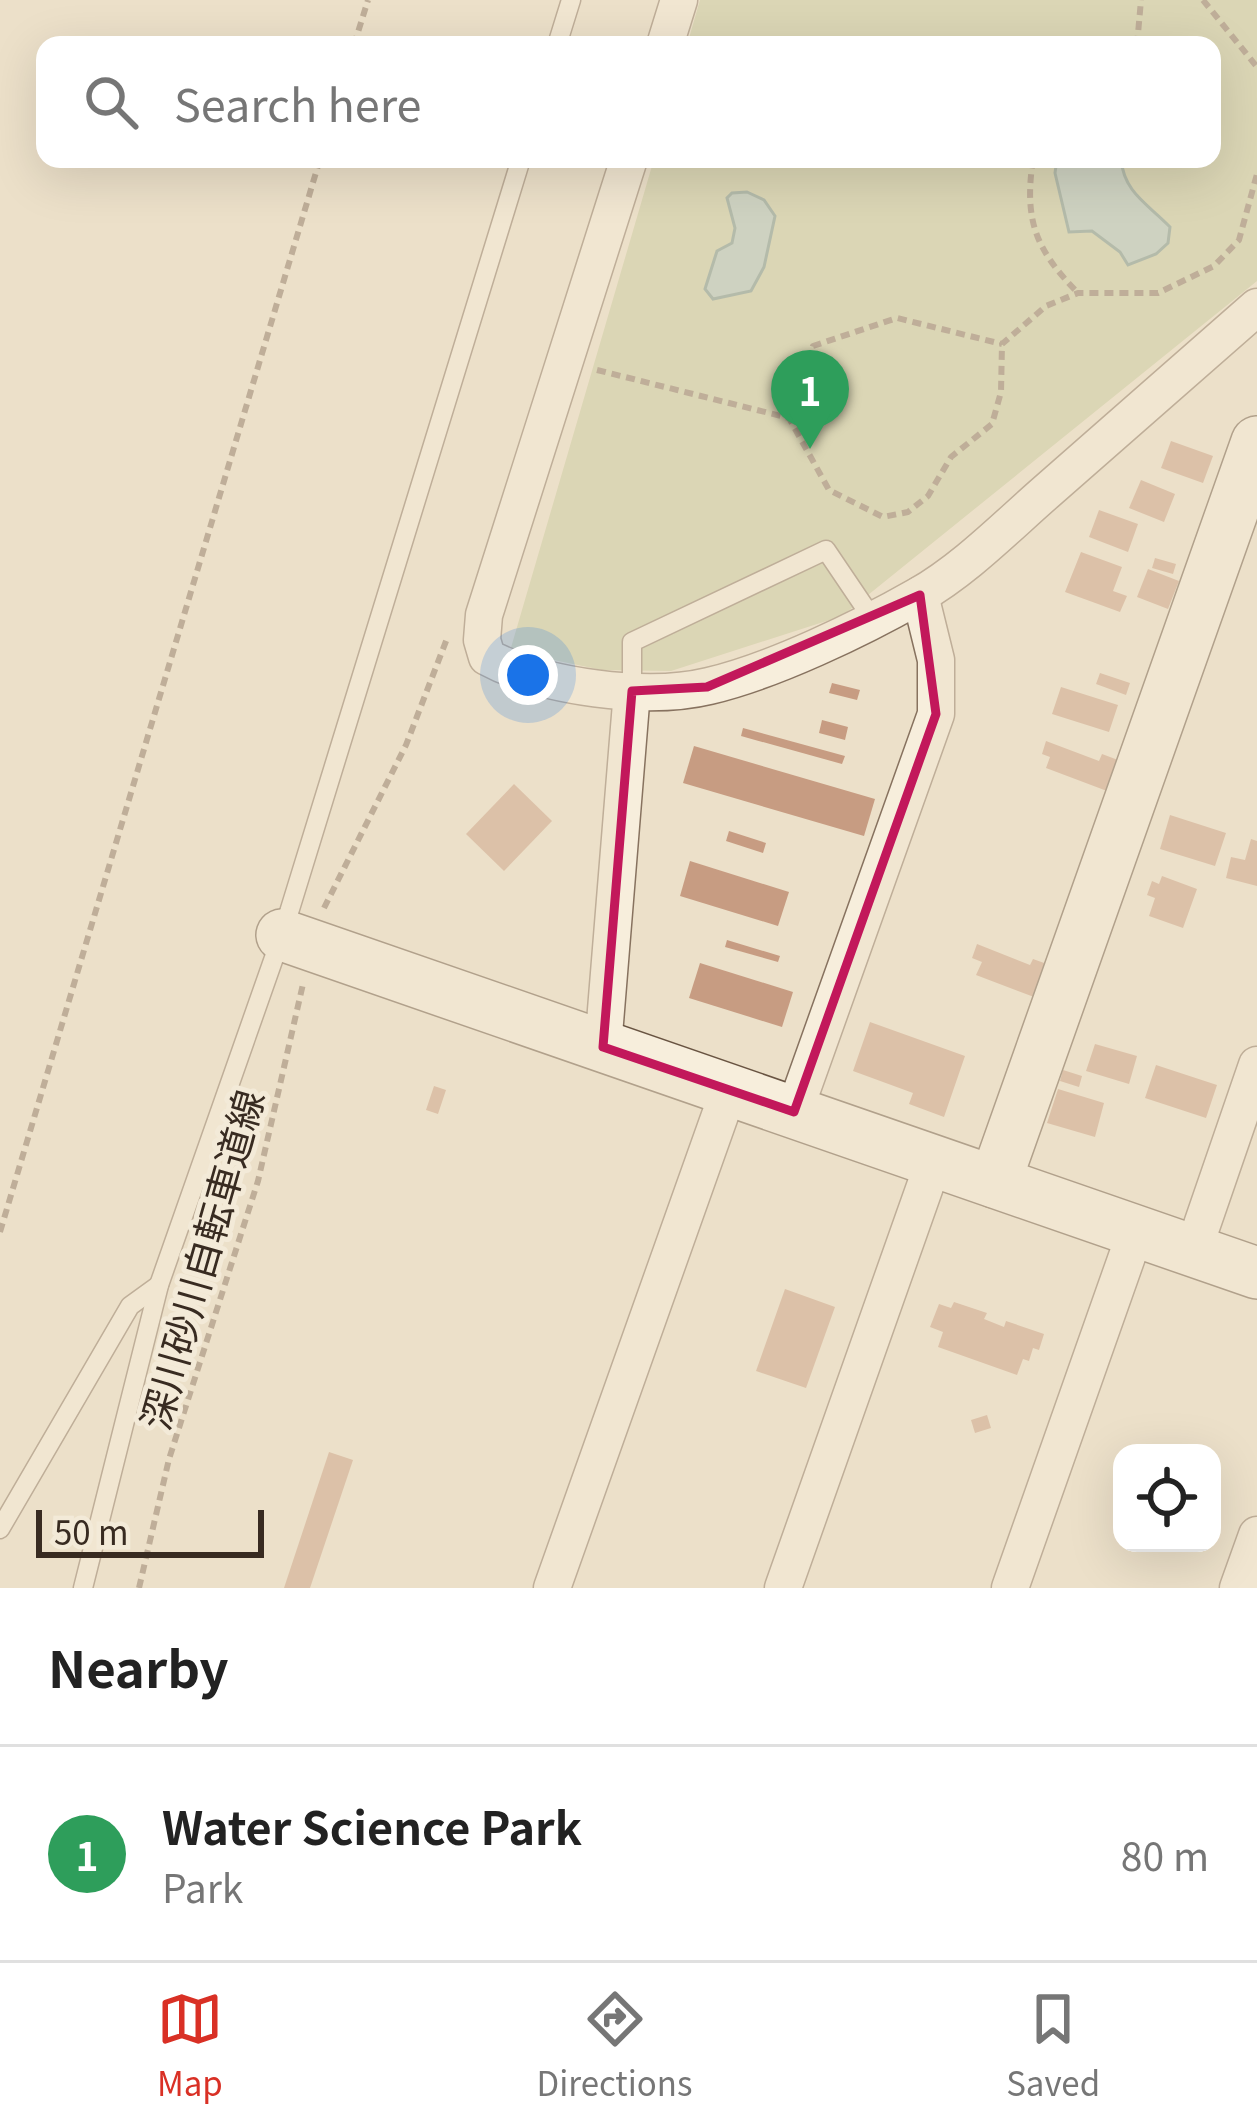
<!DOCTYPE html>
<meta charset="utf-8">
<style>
:root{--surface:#fff;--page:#f6f6f6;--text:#222;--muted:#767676;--line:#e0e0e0;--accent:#d93025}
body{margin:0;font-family:Georgia,"Noto Sans JP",serif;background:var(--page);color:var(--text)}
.controls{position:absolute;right:36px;bottom:36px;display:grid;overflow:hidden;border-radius:24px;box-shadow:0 12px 48px #0002}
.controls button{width:108px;height:108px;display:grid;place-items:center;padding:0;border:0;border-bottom:3px solid var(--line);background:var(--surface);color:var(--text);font:60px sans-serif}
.scale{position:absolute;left:36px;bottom:30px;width:228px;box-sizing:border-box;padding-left:12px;border:6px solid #382b21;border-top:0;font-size:33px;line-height:42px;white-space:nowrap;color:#382b21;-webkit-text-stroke:9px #f3ead8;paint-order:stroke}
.you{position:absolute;left:528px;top:675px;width:42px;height:42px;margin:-30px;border:9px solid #fff;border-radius:50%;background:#1a73e8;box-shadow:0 0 0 18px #1a73e833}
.badge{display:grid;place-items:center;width:78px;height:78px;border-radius:50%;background:var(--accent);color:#fff;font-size:39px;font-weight:700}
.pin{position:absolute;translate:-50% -99px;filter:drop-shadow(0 3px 6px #0008)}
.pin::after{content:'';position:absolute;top:63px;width:42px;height:36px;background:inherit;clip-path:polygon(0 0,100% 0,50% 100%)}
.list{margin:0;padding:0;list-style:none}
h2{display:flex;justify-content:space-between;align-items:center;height:156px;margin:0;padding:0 48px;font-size:51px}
h2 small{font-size:39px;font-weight:400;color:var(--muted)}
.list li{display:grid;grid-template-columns:78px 1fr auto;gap:36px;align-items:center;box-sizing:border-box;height:216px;padding:0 48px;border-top:3px solid var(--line)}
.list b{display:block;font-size:45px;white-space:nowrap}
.list p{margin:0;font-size:39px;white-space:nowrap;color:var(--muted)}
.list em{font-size:39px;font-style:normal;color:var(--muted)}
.icon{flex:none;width:66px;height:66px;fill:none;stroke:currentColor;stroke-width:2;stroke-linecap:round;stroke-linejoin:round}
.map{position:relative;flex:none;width:1257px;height:1588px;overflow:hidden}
.search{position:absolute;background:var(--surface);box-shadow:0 12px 48px #0002;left:36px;right:36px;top:36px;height:132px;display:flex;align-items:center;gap:30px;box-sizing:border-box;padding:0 42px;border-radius:24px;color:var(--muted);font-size:45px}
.sheet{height:372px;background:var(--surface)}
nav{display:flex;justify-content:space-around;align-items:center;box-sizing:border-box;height:168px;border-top:3px solid var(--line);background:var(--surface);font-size:33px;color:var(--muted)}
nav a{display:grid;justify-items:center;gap:6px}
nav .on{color:var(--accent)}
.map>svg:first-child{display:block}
.green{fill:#c6c99d}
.water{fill:#a9c0b9;stroke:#708e86;stroke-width:3}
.building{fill:#c79c82}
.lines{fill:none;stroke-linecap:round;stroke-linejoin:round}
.lane-casing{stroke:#87725f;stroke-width:21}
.street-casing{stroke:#87725f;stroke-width:39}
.secondary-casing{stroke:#695442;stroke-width:54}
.path{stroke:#87725f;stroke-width:6;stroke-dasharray:9 6;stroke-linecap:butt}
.lane{stroke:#f7eedc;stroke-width:18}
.street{stroke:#f7eedc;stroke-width:36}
.secondary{stroke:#f7eedc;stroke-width:51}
.marked{fill:none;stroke:#c2185b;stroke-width:9;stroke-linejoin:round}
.labels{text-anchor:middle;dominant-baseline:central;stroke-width:10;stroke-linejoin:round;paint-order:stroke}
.street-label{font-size:39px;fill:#382b21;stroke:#f3ead8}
</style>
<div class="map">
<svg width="1257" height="1588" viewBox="0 0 1257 1588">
<rect width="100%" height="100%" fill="#ece0c9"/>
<polygon class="green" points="700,0 1257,0 1257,281 842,616 671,671 602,670 510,651 654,159 1212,159 1212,45 687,45"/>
<g class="water">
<path d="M1057,159H1121C1124,193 1148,204 1170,227L1168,243L1156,254L1128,265L1120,252L1092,231L1069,232L1055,173Z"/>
<polygon points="747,192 764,200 775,216 764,267 751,291 713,299 705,289 717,251 732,243 735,228 727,198 732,193"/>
</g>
<g class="building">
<polygon points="1171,441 1213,456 1203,483 1161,468"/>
<polygon points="1141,480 1175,494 1164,522 1129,508"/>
<polygon points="1099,510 1138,524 1128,552 1089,537"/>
<polygon points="1081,552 1122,567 1113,591 1127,596 1120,612 1065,592"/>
<polygon points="1155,558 1176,564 1173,574 1152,568"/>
<polygon points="1148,569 1179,581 1168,609 1137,597"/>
<polygon points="1100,673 1130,683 1126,695 1096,684"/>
<polygon points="832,683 860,690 857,700 829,693"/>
<polygon points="1061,687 1118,705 1109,732 1052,714"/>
<polygon points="822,720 848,727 845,740 819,733"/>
<polygon points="743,728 845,756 842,764 741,736"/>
<polygon points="1046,741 1099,761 1102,754 1118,760 1107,791 1046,768 1050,757 1042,754"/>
<polygon points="694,746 875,799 864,836 683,783"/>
<polygon points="514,784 552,821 504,871 466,834"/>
<polygon points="1170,815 1226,833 1215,866 1160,849"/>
<polygon points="729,831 766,843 763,853 726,841"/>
<polygon points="1251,839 1257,841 1257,886 1226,878 1231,857 1245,860"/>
<polygon points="690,861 789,892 778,926 680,896"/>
<polygon points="1162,876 1197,889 1183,928 1149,916 1155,898 1147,895 1152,881 1159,884"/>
<polygon points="727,940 780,956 778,962 725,947"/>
<polygon points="977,944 1030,965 1033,959 1047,964 1034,997 976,975 982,962 972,958"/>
<polygon points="700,963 793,992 782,1027 689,998"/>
<polygon points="870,1022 965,1056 944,1117 909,1104 913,1093 853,1071"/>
<polygon points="1095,1044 1137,1056 1129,1084 1086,1071"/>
<polygon points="1156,1065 1217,1085 1206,1118 1145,1098"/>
<polygon points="1063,1070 1082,1076 1079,1087 1060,1081"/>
<polygon points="434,1086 446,1090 438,1114 426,1110"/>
<polygon points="1058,1089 1104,1103 1095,1137 1047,1123"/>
<polygon points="785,1289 835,1307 806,1388 756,1371"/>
<polygon points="954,1302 987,1313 984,1319 1004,1327 1006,1321 1044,1334 1039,1350 1033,1348 1029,1361 1023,1359 1017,1375 938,1347 943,1332 930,1327 939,1304 951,1308"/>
<polygon points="987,1415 991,1428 975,1433 971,1420"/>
<polygon points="329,1452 353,1460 310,1588 284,1588"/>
</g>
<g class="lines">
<defs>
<g id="lane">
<polyline points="557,45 571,0"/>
<polyline points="632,691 632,642 826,550 872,618"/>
<polyline points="0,1529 130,1306 159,1285"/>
<polyline points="83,1588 159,1285 282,935 521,159"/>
</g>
<g id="street">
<polyline points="665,45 679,0"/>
<path d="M629,159L484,615L482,640L487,657C542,687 647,701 709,686C773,671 860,629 918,596C964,570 1005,528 1045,493C1116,431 1186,369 1257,307"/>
<polyline points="603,1047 632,691"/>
<polyline points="794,1112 936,714 936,660 920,595"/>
<polyline points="1193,1251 1257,1065"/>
<polyline points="552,1588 729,1090"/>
<polyline points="783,1588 934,1161"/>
<polyline points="1010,1588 1136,1231"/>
<polyline points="1238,1588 1257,1535"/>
</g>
<g id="secondary">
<polyline points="282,935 1257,1273"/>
<polyline points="995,1182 1257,442"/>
</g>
</defs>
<use href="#lane" class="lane-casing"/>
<use href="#street" class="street-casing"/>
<use href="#secondary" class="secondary-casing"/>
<g class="path">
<polyline points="1203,0 1257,67"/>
<polyline points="354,45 368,0"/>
<polyline points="1137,45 1141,0"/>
<path d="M1033,159C1024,220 1035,249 1078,293"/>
<polyline points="597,370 789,418 829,490 883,517 908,512 928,496 951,457 992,424 1001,392 1002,344 1046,306 1078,293 1158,293 1214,266 1239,240 1257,174"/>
<polyline points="790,418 813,346 897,318 1002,344"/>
<polyline points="324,908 406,745 448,636"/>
<polyline points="0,1232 320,159"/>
<polyline points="139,1588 169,1459 258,1181 303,984"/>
</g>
<use href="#lane" class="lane"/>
<use href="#street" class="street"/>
<use href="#secondary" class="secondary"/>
</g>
<path d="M0 0H1257V1588H0ZM920,595L936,714L794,1112L603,1047L632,691L707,687Z" fill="#ece0c9" fill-opacity=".55" fill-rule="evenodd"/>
<path class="marked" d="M920,595L936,714L794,1112L603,1047L632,691L707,687Z"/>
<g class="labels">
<g class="street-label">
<text transform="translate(200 1259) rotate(-74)">深川砂川自転車道線</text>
</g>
</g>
</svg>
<div class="controls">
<button><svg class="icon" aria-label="locate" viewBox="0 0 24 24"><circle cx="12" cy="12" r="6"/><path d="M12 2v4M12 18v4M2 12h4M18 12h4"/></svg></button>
</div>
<div class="scale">50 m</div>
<div class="you"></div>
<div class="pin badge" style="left:810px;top:449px;background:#2e9e5b">1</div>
<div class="search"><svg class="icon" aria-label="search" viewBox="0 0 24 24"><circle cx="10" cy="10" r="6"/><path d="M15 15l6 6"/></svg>Search here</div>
</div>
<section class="sheet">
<h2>Nearby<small></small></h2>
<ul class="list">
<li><span class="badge" style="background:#2e9e5b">1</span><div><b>Water Science Park</b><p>Park</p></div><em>80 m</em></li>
</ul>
</section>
<nav>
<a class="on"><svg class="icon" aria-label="map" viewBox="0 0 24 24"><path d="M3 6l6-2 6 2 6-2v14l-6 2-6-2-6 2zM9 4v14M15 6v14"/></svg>Map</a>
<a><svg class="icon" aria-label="directions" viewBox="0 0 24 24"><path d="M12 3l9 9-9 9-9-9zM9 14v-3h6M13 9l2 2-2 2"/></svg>Directions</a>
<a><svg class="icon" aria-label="saved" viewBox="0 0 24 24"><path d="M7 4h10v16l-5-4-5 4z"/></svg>Saved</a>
</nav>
